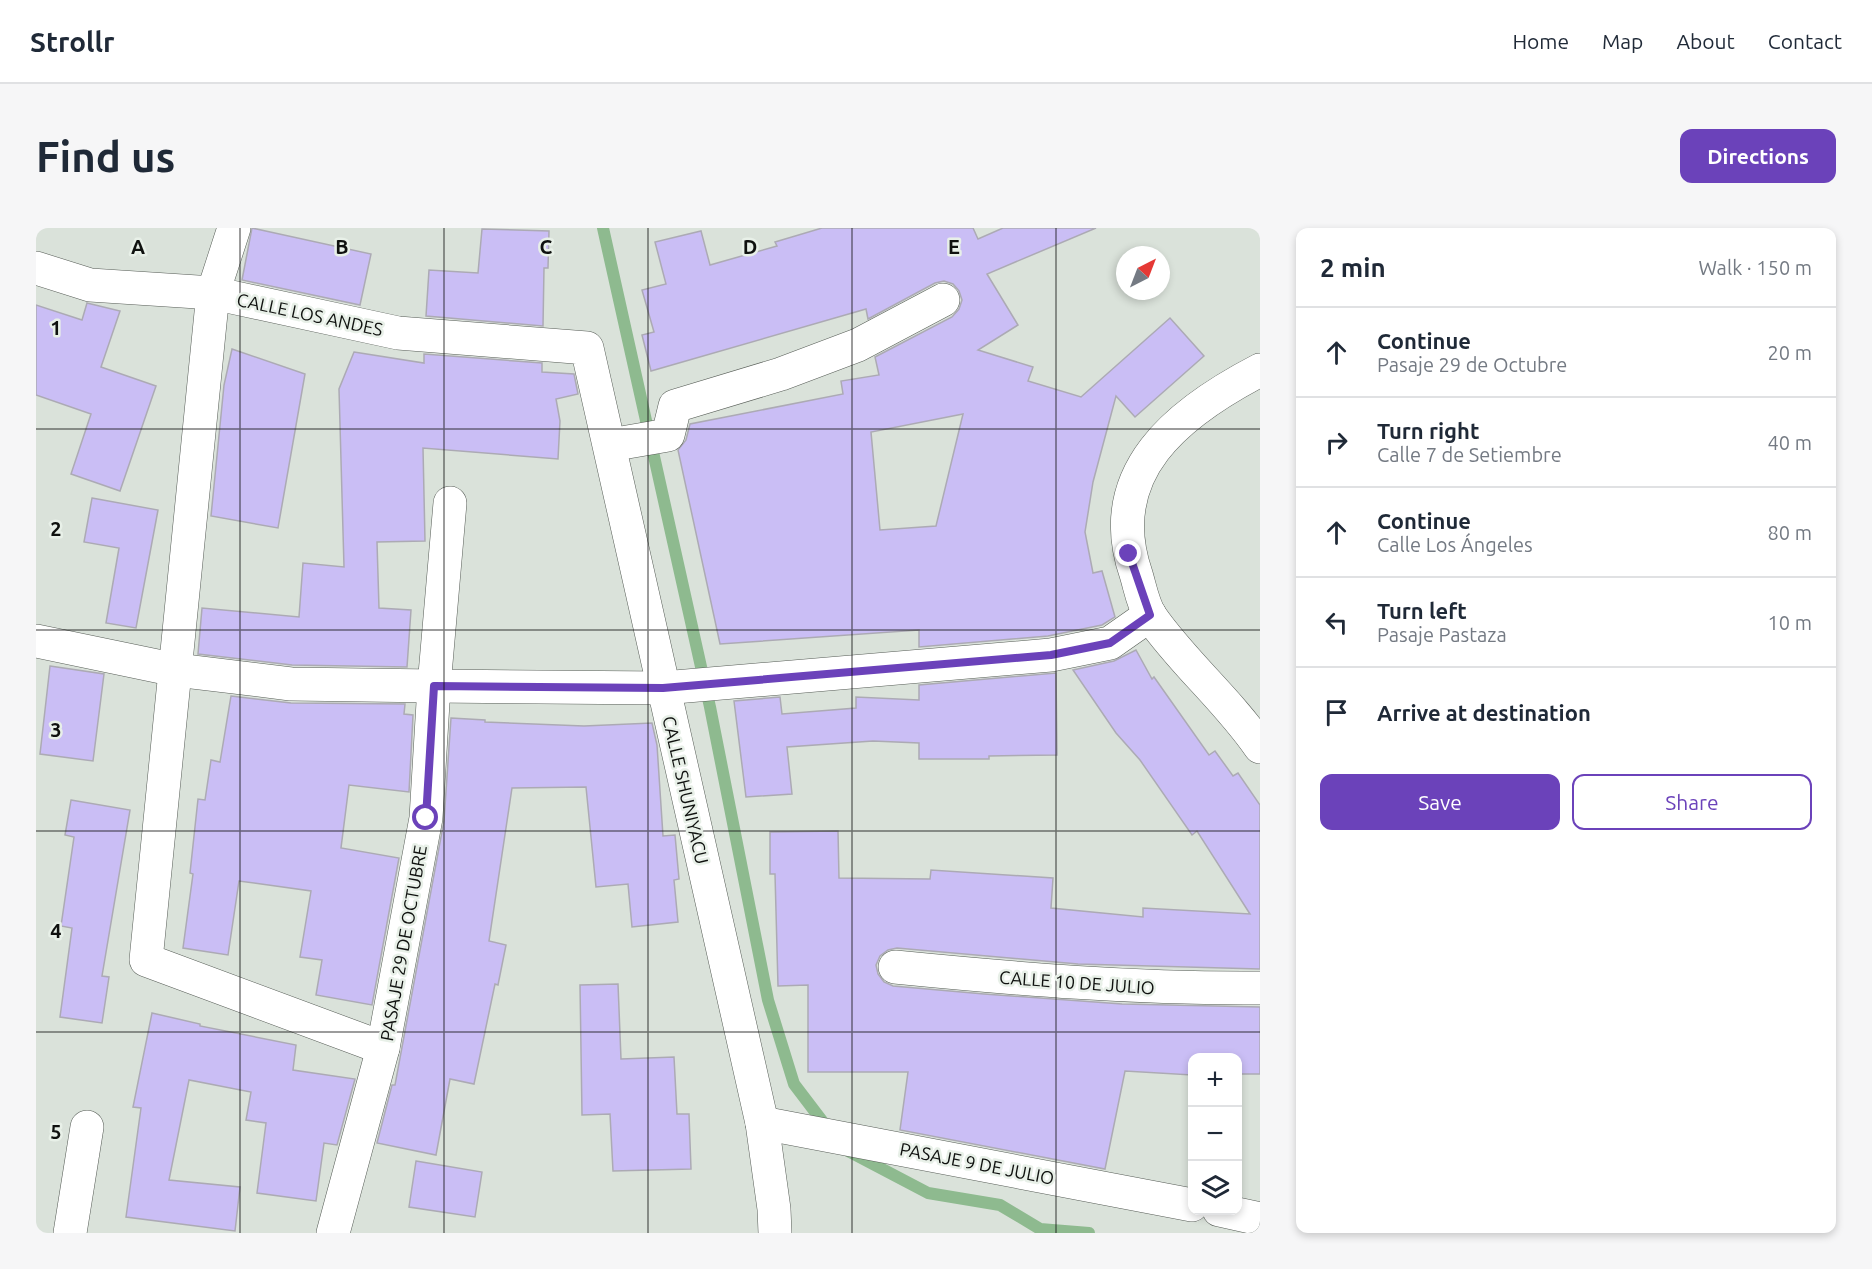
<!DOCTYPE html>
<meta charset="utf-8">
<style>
:root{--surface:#fff;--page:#f6f6f7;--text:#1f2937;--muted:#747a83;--line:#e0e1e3;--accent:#6b42ba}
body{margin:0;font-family:Ubuntu,sans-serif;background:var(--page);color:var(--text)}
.controls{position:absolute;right:18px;bottom:18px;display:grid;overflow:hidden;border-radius:12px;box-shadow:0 3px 9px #0003}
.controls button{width:54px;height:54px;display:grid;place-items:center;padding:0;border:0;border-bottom:2px solid var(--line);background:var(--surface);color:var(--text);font:30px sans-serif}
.compass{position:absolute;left:1080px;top:18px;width:54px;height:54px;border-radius:50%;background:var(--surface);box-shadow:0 3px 9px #0003;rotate:42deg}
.stop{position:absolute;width:18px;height:18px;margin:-14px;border:4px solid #6b42ba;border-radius:50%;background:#fff}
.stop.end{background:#6b42ba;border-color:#fff;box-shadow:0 2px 6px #0008}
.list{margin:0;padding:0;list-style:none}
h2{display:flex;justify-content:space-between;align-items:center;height:78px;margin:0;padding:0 24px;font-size:26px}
h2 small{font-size:20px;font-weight:400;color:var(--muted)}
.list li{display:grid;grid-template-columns:39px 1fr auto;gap:18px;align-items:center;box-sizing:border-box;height:90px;padding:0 24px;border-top:2px solid var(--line)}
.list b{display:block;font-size:22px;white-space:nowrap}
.list p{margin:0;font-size:20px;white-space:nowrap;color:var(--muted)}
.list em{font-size:20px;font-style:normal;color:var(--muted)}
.actions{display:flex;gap:12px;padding:18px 24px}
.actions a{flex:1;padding:14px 0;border:2px solid var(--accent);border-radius:12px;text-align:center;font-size:21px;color:var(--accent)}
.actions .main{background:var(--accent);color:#fff}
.icon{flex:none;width:33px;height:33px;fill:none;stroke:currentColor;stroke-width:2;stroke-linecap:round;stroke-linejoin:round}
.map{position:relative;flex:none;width:1224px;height:1005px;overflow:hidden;border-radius:12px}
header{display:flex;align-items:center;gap:36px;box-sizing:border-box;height:84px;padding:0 30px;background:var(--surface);border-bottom:2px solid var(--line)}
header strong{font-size:28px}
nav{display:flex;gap:33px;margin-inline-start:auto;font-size:21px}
.intro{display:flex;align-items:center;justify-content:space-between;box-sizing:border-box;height:144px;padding:0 36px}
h1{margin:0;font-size:42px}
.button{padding:15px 27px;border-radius:12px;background:var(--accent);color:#fff;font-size:21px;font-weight:700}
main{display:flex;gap:36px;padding:0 36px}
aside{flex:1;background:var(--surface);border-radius:12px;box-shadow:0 3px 9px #0003}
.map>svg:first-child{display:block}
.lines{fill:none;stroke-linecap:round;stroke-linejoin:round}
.stream{stroke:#8eba8f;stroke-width:12}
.building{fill:#cabef5;stroke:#acaab4;stroke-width:1.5;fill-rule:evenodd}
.minor-casing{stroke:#575d57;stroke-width:34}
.minor{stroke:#fff;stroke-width:33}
.route{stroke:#6b42ba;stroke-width:8}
.grid{fill:none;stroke:#0f110f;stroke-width:1.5;stroke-opacity:0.55}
.labels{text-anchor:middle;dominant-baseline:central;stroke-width:5;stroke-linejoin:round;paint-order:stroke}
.street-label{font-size:18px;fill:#0f110f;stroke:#e8f0e8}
.grid-label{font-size:20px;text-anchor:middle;font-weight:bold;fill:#0f110f;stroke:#e8f0e8;stroke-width:5;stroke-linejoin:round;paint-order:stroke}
</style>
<header>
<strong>Strollr</strong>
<nav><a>Home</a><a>Map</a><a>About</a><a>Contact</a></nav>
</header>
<div class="intro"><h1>Find us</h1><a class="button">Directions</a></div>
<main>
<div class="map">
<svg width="1224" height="1005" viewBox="0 0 1224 1005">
<rect width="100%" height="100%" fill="#dae2da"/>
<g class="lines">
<g class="stream">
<polyline points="567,0 674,479 732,772 758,856 793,902"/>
<polyline points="812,923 892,965 964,977 1004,1001 1053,1005"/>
</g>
</g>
<g class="building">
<polygon points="216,0 335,26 324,77 206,52"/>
<path d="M786,0H937L942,11L967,0H1060L951,46L982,97L942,122L997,139L992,153L1045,169L1134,90L1168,128L1099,189L1080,168L1057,254L1049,304L1057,345L1066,343L1079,389L1066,397L1012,408L883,419V402L684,416L642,222L650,212L654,196L807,166L805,153L843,147L839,129L916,89L923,81L926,72L923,63L917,56L908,53L899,55L832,91L830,81L615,143L606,107L618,104L606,62L630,56L619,14L665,3L674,37L741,18L739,14ZM927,186L900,298L844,302L835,204Z"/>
<polygon points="446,1 513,3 512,40 508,40 507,98 390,88 393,42 442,45"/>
<polygon points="51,75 84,83 65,139 120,158 84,263 35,246 55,186 0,167 0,77 46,92"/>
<polygon points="196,121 269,146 242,300 175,288 188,157"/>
<polygon points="318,124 388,135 388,126 506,135 506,144 538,146 542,166 520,171 524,193 522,231 387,220 389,313 341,314 343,380 375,382 371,439 256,437 162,426 166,380 263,389 267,335 308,339 303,161"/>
<polygon points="56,270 122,282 100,400 70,395 83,320 48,314"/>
<polygon points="1100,422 1116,451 1118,449 1173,527 1179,523 1197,548 1202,545 1224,577 1224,741 1042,736 861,720 852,722 844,728 840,737 842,746 848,754 857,758 948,766 1086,776 1224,779 1224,846 1202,846 1202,830 1156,830 1156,847 1089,843 1069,941 864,902 872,844 772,844 772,757 742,758 739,646 734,646 734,604 802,603 803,650 894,651 895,642 1017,650 1015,680 1107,689 1107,680 1214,686 1161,603 1156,607 1104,532 1080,505 1037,442 1078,433"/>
<polygon points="14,438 68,446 57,533 4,526"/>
<polygon points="1020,445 1021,527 953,528 953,531 883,531 883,515 837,513 751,519 756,566 710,569 698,473 744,469 746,486 820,480 820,469 883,472 883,457"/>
<polygon points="195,468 255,475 369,476 368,486 377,487 373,564 313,557 305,620 363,630 336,777 280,767 286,732 264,729 275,663 203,653 192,727 147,720 157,646 154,645 162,571 169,572 175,532 184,534"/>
<polygon points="415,490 449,492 449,494 548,498 616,495 621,517 627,608 639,607 643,651 638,652 642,694 596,699 592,656 560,659 550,559 476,560 453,713 470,717 462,757 459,756 438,856 414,851 400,927 341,915 356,857 359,857 408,593"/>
<polygon points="35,572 94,582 66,748 73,749 66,795 24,789 36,700 25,698 38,609 29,607"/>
<polygon points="582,756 585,831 638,829 641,886 653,886 655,941 577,943 574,886 546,887 544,757"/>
<polygon points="116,785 164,796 164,798 260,817 257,842 319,851 301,917 288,915 280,973 221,965 230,895 210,892 215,864 153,852 133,952 204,959 199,1003 90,989 105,880 97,879"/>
<polygon points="380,933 446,944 439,989 373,979"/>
</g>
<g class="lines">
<defs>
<g id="minor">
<polyline points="198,0 177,65 110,732 347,820"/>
<polyline points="0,40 54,57 177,65 362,105 551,120 726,895 738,981 739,1005"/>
<path d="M1224,142C1143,184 1065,244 1100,346C1104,359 1107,377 1115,389C1147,435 1192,472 1224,519"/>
<polyline points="574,217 632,207 639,178 745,146 822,117 907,72"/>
<polyline points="0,413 140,442 255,456 398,458 627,460 1015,427 1074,415 1114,387"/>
<path d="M859,739C980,751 1102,761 1224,760"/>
<polyline points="726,895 1156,977"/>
<polyline points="1183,982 1224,991"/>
<polyline points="34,1005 51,899"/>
<polyline points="297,1005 347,820 390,590 398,458 414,275"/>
</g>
</defs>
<use href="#minor" class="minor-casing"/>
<use href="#minor" class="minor"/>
</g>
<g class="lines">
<polyline class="route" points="390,590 398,458 627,460 1015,427 1074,415 1114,387 1093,326"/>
</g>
<path class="grid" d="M204,0V1005M408,0V1005M612,0V1005M816,0V1005M1020,0V1005M0,201H1224M0,402H1224M0,603H1224M0,804H1224"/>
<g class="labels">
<g class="street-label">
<text transform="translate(274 86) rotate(12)">CALLE LOS ANDES</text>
<text transform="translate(650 562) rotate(77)">CALLE SHUNIYACU</text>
<text transform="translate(367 715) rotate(-80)">PASAJE 29 DE OCTUBRE</text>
<text transform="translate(1041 754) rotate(4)">CALLE 10 DE JULIO</text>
<text transform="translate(941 935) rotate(11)">PASAJE 9 DE JULIO</text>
</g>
</g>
<g class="grid-label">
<text x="102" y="26">A</text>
<text x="306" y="26">B</text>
<text x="510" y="26">C</text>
<text x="714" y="26">D</text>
<text x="918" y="26">E</text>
<text x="20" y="107">1</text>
<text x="20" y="308">2</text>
<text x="20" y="509">3</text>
<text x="20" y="710">4</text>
<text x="20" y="911">5</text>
</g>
</svg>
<div class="controls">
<button>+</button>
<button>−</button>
<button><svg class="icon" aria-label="layers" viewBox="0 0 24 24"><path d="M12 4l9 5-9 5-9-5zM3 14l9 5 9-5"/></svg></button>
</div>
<svg class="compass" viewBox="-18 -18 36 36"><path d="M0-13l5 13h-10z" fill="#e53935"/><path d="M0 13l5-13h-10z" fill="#747a83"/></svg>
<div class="stop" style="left:390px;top:590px"></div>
<div class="stop end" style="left:1093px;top:326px"></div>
</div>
<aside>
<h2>2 min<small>Walk · 150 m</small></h2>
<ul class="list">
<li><svg class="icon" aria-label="ahead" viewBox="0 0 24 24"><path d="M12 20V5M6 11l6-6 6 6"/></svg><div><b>Continue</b><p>Pasaje 29 de Octubre</p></div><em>20 m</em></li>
<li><svg class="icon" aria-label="right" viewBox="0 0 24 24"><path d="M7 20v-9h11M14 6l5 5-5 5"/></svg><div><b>Turn right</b><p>Calle 7 de Setiembre</p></div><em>40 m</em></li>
<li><svg class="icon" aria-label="ahead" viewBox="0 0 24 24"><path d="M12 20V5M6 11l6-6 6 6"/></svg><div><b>Continue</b><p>Calle Los Ángeles</p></div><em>80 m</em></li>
<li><svg class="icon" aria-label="left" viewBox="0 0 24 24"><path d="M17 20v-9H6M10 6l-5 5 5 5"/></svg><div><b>Turn left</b><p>Pasaje Pastaza</p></div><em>10 m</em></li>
<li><svg class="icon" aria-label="arrive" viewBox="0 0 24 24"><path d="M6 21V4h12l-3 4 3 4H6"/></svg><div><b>Arrive at destination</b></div></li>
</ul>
<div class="actions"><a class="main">Save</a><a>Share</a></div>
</aside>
</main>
